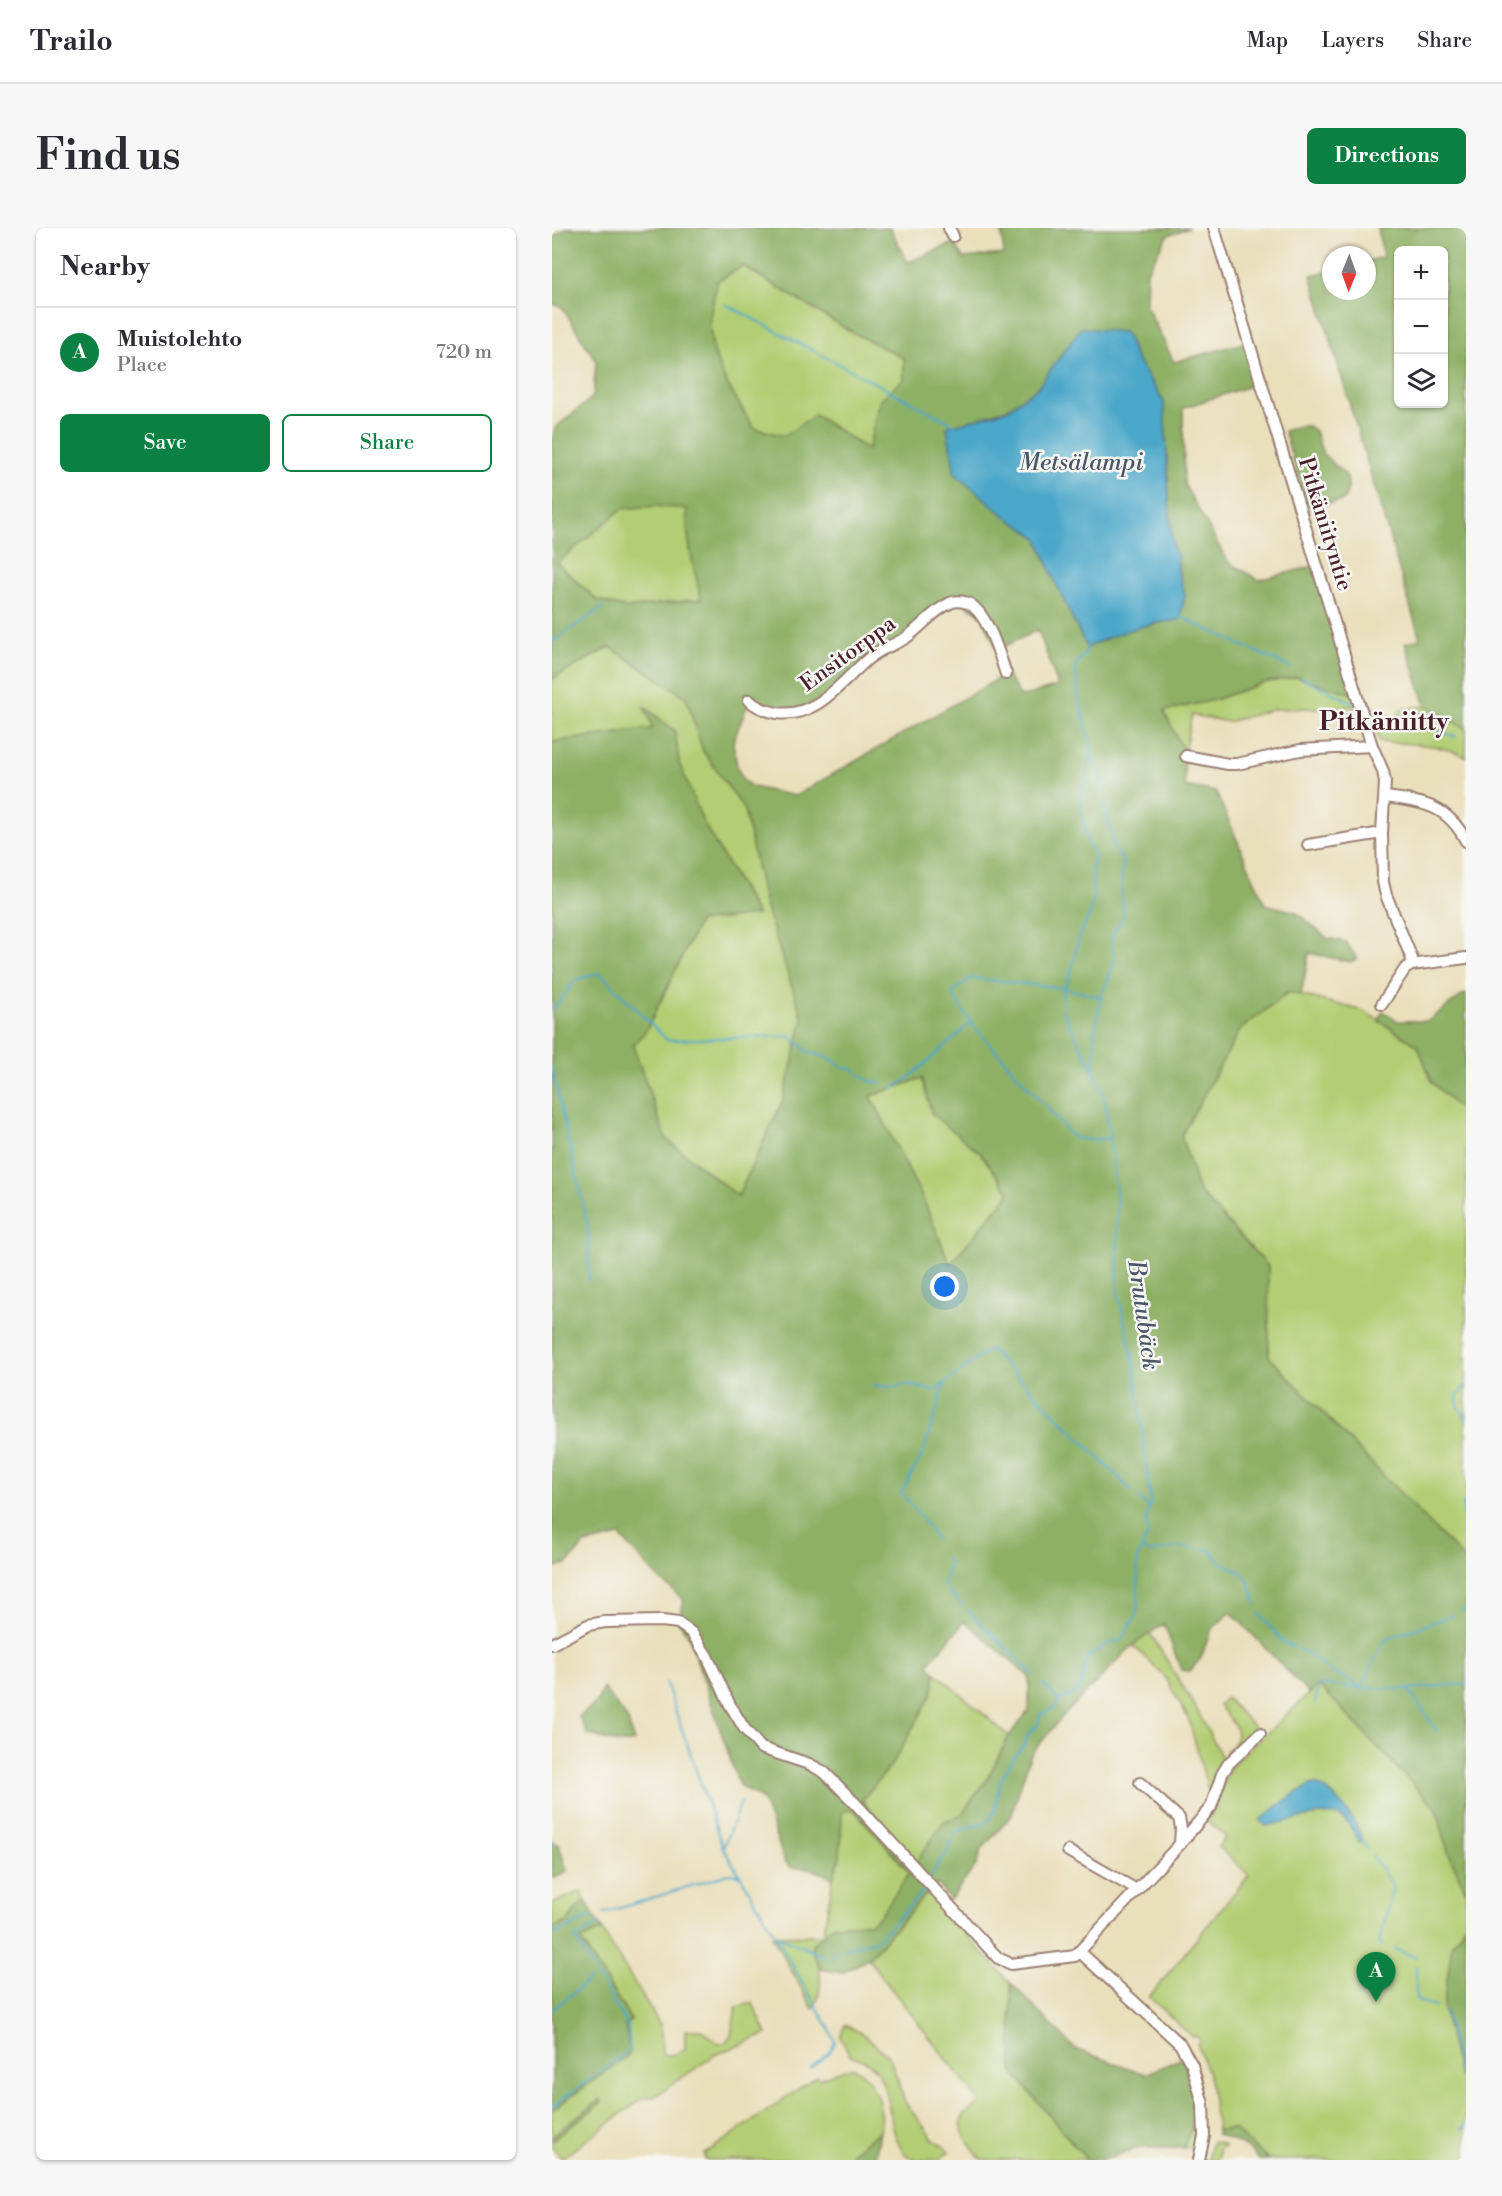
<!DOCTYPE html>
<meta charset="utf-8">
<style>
:root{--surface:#fff;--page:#f7f7f7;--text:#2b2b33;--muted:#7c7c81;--line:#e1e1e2;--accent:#0b8043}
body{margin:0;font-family:"Libre Bodoni",serif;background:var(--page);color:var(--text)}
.controls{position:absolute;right:18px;top:18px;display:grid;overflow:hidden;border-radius:9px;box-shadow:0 2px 4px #0004}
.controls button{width:54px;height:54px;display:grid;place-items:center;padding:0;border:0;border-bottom:2px solid var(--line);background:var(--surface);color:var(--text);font:30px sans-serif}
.compass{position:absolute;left:770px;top:18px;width:54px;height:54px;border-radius:50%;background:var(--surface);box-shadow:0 2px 4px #0004;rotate:181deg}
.you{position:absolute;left:393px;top:1059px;width:21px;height:21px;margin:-15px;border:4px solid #fff;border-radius:50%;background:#1a73e8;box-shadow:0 0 0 9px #1a73e833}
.badge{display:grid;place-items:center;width:39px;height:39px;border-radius:50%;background:var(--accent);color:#fff;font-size:20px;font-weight:700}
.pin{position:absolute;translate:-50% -50px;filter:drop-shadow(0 2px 3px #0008)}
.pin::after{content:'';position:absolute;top:32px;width:21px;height:18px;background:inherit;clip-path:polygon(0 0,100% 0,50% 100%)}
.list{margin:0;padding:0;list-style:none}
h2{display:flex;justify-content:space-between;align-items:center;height:78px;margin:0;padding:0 24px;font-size:26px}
h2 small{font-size:20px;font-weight:400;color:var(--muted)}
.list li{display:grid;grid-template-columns:39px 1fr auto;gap:18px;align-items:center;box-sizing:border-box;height:90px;padding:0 24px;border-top:2px solid var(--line)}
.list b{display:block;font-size:22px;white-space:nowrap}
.list p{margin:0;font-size:20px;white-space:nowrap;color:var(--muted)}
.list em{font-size:20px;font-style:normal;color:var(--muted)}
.actions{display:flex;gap:12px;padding:18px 24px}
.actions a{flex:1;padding:14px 0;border:2px solid var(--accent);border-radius:9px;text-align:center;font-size:21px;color:var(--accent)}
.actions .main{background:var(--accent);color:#fff}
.icon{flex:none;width:33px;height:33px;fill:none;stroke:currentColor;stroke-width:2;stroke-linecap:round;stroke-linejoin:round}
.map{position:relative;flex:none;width:914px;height:1932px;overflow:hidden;border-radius:9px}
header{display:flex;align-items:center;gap:36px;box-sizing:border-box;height:84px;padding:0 30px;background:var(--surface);border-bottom:2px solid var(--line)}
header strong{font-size:28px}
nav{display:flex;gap:33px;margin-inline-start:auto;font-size:21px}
.intro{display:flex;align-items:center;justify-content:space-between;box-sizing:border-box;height:144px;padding:0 36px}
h1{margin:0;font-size:42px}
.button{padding:15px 27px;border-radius:9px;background:var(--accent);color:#fff;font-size:21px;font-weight:700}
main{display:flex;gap:36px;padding:0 36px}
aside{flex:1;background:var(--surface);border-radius:9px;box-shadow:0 2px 4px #0004}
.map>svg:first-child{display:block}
.green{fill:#b2cd73;stroke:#7e764f;stroke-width:1.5}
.forest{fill:#8db065;stroke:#6c6848;stroke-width:1.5;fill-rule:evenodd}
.water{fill:#4ba7c9;stroke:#4a637a;stroke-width:1.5}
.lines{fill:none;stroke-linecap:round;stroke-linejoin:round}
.stream{stroke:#4ba7c9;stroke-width:2}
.minor-casing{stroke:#9a7f73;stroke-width:14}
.minor{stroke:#fff;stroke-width:10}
.labels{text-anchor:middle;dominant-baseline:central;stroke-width:5;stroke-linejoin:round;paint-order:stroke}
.street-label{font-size:22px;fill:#4a1f2b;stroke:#f6f6f2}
.water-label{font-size:24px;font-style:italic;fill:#4a556a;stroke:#f6f6f2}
.quarter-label{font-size:26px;font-weight:bold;fill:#4a1f2b;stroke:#f6f6f2}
</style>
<header>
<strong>Trailo</strong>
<nav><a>Map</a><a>Layers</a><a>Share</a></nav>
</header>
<div class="intro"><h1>Find us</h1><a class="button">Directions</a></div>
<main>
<aside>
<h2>Nearby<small></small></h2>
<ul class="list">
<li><span class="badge">A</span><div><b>Muistolehto</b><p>Place</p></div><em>720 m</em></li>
</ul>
<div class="actions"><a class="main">Save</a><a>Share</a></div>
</aside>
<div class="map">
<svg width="914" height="1932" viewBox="0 0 914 1932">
<rect width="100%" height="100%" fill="#f6f6f2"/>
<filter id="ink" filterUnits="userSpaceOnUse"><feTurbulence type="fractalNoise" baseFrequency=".0167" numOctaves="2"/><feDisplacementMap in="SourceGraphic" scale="12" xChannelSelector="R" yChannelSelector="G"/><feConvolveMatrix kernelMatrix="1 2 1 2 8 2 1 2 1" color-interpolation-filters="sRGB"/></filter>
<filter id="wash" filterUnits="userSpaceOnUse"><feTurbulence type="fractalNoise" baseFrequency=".008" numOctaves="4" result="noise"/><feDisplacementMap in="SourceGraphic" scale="24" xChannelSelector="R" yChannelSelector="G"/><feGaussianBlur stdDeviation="1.35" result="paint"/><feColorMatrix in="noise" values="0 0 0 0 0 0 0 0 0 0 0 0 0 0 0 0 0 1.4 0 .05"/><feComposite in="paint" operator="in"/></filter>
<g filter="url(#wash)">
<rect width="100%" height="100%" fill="#eadfbb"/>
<g class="green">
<path d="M191,38L296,102L352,130V151L328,172L316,223L263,187L232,208L202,200C182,168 160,137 158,99C157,84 163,67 165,53Z"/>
<path d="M102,278L136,280C133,310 143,342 149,371L74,380L45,372L5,335L70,280Z"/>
<polygon points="58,419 134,468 151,523 192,581 213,677 251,792 231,872 186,968 114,911 81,818 95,801 147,693 205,686 152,596 127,535 123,503 94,480 102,500 0,514 0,451"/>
<polygon points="744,449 801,466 804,479 723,481 676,494 640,487 632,524 612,483 662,472 711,455"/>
<path d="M816,478L844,491L849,481L874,478L914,501V529C889,515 856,516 828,514Z"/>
<polygon points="737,764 812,783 866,818 880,854 914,887 914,1333 717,1129 716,1038 647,964 629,908 688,802"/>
<polygon points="370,850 380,886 429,926 458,965 398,1036 371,971 319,868"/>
<polygon points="598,1405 643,1478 673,1535 658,1569 637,1492 614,1450 581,1417"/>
<polygon points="383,1444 457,1508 434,1553 409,1587 391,1594 364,1636 310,1572 341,1535 381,1464"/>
<path d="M767,1457L886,1582L896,1624L914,1664V1693L908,1707L900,1716L906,1846L914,1856V1932H716L682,1902H665L658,1852L645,1815L648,1813L644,1808L641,1809L597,1769L697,1647L666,1619L674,1609L655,1593C667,1575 669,1554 681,1536Z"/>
<path d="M674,1470L706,1503L678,1530L674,1523C696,1507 680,1495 667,1477Z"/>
<path d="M301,1581L358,1645L327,1689L318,1695L281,1697L271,1708L260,1716C261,1725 264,1731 267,1739C270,1750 268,1772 261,1781L220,1708L271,1707L281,1650L288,1629L290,1584Z"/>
<polygon points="29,1663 34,1673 25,1680 16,1694 0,1700 0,1676"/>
<path d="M375,1665L459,1755L460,1843L535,1932H430C422,1921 401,1900 413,1886C418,1882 424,1878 428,1874L316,1731Z"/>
<polygon points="50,1702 109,1798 110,1826 120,1827 133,1822 133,1802 151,1802 167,1816 174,1814 179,1807 184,1779 201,1775 215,1806 163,1827 102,1869 91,1870 10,1930 0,1920 0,1912 50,1874 48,1872 0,1908 0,1882 74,1829 78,1823 73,1797 79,1792 28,1711"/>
<path d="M293,1797L310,1805L338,1830L353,1874L381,1911L398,1923L391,1928L389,1932C381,1932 373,1932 365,1932C330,1925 346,1852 315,1834C310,1831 303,1829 298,1827L288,1809Z"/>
<path d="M301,1840C316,1844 327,1869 329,1884C330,1890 329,1897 328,1903L300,1924L301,1932H153V1926L265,1848L267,1851C280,1847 286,1841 301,1840Z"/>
<polygon points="646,1886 645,1920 631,1920"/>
<polygon points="660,1914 672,1916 673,1919 668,1919 666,1932 656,1932"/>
</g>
<g class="forest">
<path d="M14,0H338L356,34L402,15L411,30L452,26L449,0H637L616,7L595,43L594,77L622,134L695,114L707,155L631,180L632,256L676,334L707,352L762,338L801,466L744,449L711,455L662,472L612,483L632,524L633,558L664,564L713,676L744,684L775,710L794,714L805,731L798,734L757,725L749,767L736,764L688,802L629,908L647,964L716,1038L717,1129L914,1333V1664L896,1624L885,1582L767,1457L757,1466L679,1384L659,1402L649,1430L638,1443L629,1442L612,1396L581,1417L509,1490L478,1528L459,1588L430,1621L425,1636L398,1672L386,1656L375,1665L316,1731L290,1745L268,1741L261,1725L260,1716L271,1708L281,1697L318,1695L327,1689L358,1644L301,1581L290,1584L288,1629L281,1650L257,1640H239L233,1634L211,1572L187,1557L137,1409L127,1394L132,1372L104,1348L68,1308L33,1316L15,1336L0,1340V514L101,500L92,479L123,503L127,535L152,596L205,687L147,694L95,801L81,818L114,911L186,968L231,872L251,792L213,677L192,581L151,523L134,469L58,419L0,451V212L3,200L41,169L44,133L10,79L0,76V10ZM191,38L296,102L352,130V151L328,172L316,222L263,187L232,208L202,200C182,168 160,138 158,99C157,84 163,67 165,53ZM529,100L575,108L583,129L612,174L618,289L621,319L625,327L626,343L633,367L628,392C595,395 565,404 535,420L505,358L485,309L457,291L403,246L396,199L455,181L486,159ZM102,278L135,281C133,310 143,342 149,371L74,380L45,372L5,335L70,281ZM407,373L430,387L445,422L486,402L506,458L469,469L454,446L243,568L201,559L192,553L185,539L181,514L197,473L237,486L282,465L344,416ZM370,850L380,886L429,926L458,965L398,1036L371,971L319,868ZM413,1393L477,1449V1482L457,1508L434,1553L409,1587L391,1594L364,1635L310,1572L341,1535L381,1464L383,1444L376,1436Z"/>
<path d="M826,0H914V501L874,478L853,415L868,411L759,47L779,42V63H815V33L831,29ZM846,22H892V176H846Z"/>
<polygon points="748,198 756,198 763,203 771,226 795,248 796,261 792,272 756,280 732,203"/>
<polygon points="912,766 914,766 914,887 880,854 866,818 826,792 831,783 846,793 876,793"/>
<path d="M51,1460L76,1492L82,1514C69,1519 51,1509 36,1507L27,1489L44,1475Z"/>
<polygon points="0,1612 2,1616 7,1616 15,1643 0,1650"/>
<polygon points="34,1673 50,1702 29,1712 79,1792 73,1797 78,1823 74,1829 0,1882 0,1700 16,1694 25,1680"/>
<polygon points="914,1693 914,1856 906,1846 891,1781 900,1716 908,1707"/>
<polygon points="459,1755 523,1821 594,1846 630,1830 640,1851 646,1886 631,1920 584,1920 552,1932 535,1932 460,1843"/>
<polygon points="48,1871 50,1874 0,1912 0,1908"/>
<path d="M682,1901L716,1932H706C700,1920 678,1910 665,1907V1902Z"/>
<polygon points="328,1903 323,1932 301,1932 300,1924"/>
</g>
<g class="water">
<path d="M529,100L571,104L575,108L583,129L612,174L618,289L621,319L625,327L626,343L633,367L628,392C595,395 565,404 535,420L505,358L485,309L457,291L403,246L395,199L455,182L486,159Z"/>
<path d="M761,1556C779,1558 807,1595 810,1613L807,1614C803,1606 798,1595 790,1590C777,1580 731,1595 714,1598L708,1592L742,1566Z"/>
</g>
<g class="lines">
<g class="stream">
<polyline points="173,76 403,197"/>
<polyline points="629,389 739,440"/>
<polyline points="0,414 51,379"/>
<polyline points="750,450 801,475"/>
<path d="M821,485C847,498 877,497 904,509"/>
<polyline points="539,527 550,553 549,565"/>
<polyline points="0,781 5,777 23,752 48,745 115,812 238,808 258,825 278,830 291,840 301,841 317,853 329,855"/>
<polyline points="419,795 400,765 419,750 511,760 549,769"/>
<polyline points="0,840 36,999 37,1053"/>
<polyline points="542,842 543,802 549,769 563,734 559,709 571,689 572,681 569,659 571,637 570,631 562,620 552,575"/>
<polyline points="340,861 357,850 419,795 522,910 541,912 557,910"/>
<polyline points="319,1157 343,1159 354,1156 382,1163 393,1155"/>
<polyline points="914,1157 905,1168 906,1177 914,1191"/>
<polyline points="587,1270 598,1281"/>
<polyline points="914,1271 911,1277 914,1314"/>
<polyline points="384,1312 369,1289 349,1265 371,1225 393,1155 438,1121 581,1264"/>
<path d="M651,1320C661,1322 663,1329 670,1335C673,1337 679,1338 683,1341C698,1349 699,1361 704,1376"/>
<polyline points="591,1321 597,1325 626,1319 642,1320"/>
<polyline points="392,1359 397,1335 394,1330"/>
<polyline points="396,1363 410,1377"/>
<polyline points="415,1382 482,1447"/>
<polyline points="910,1383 914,1380"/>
<polyline points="707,1385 732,1415 742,1419"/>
<path d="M747,1421C757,1425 762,1432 771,1438C783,1447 798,1450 808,1460L856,1461L914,1456"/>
<polyline points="114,1455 171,1620"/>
<polyline points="491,1456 507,1472"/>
<polyline points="788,1458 808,1460 833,1412 901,1387"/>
<polyline points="856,1461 886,1504"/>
<polyline points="763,1475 767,1457 783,1458"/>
<polyline points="810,1613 815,1620"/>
<polyline points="0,1617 3,1615"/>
<polyline points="820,1627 841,1658 827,1715 830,1717"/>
<polyline points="188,1647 171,1620 189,1574"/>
<path d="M378,1650L387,1634L394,1627L400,1609L405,1603L433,1595L439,1590L443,1582L447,1557L451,1548L465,1525L473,1516L476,1506L486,1497L488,1487L503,1479L507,1472L523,1466L529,1458L535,1429C551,1422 549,1415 568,1413L584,1388L586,1375L585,1331L596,1306L594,1289L599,1276L582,1134L566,1065L565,970L555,886L551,866L542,843L511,784V760L516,753L521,737L527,708L537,688L541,674L540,646L543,628L534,609L529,583L530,564L539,527V517L528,475L524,448L523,438L528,431L533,427L535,420"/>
<polyline points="52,1685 177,1646 188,1647 223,1707 274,1729"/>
<polyline points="0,1707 40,1689"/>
<polyline points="224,1709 276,1798 283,1814 278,1824 259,1840"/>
<polyline points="292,1721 323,1712 331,1706 374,1660"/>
<polyline points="842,1721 864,1729"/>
<polyline points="279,1728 286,1724"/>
<polyline points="864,1739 864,1772 884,1779"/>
<polyline points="44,1745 23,1710 47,1696"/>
<polyline points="45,1747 76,1798 78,1824"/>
<polyline points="0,1782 38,1751"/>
<polyline points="893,1782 908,1844 914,1852"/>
<polyline points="0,1879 74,1825"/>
<polyline points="909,1901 914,1897"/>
</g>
</g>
</g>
<g filter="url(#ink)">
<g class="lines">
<defs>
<g id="minor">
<polyline points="397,0 401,8"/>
<polyline points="662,0 820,518 831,543 833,554 830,605 831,654 834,667 860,731 859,737"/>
<path d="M197,472C205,480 215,483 225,485C264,491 290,453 316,431C327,421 343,417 355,409C370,398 382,382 398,375C404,372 410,373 416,375C436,385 447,426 454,446"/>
<polyline points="634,528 676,536 685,536 748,522 820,518"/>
<path d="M833,569C870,574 895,576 914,613"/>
<polyline points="756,617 830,605"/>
<polyline points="859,737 914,730"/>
<polyline points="830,776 853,741 859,737"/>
<polyline points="0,1416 36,1397 53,1394 110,1393 126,1395 140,1405 155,1428 178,1477 192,1500 209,1520 257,1536 272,1544 302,1574 446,1730 459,1736 523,1728 628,1616 629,1600 627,1590 588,1555"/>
<polyline points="628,1616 659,1579 670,1546 677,1535 708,1506"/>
<polyline points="516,1623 585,1662"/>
<polyline points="528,1724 628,1816 640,1837 651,1876 652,1908 647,1932"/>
</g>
</defs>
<use href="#minor" class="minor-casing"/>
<use href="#minor" class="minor"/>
</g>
</g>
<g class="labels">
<g class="street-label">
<text transform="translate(773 296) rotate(73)">Pitkäniityntie</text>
<text transform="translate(296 426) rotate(-36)">Ensitorppa</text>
</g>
<g class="water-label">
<text x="529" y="235">Metsälampi</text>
<text transform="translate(591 1087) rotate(82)">Brutubäck</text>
</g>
<g class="quarter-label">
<text x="832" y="494">Pitkäniitty</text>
</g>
</g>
</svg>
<div class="controls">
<button>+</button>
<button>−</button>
<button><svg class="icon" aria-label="layers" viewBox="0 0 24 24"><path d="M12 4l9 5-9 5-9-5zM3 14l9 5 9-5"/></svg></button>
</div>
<svg class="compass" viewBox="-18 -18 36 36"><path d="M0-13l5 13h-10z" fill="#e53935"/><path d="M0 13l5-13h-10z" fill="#7c7c81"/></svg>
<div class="you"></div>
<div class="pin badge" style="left:824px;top:1774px">A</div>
</div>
</main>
